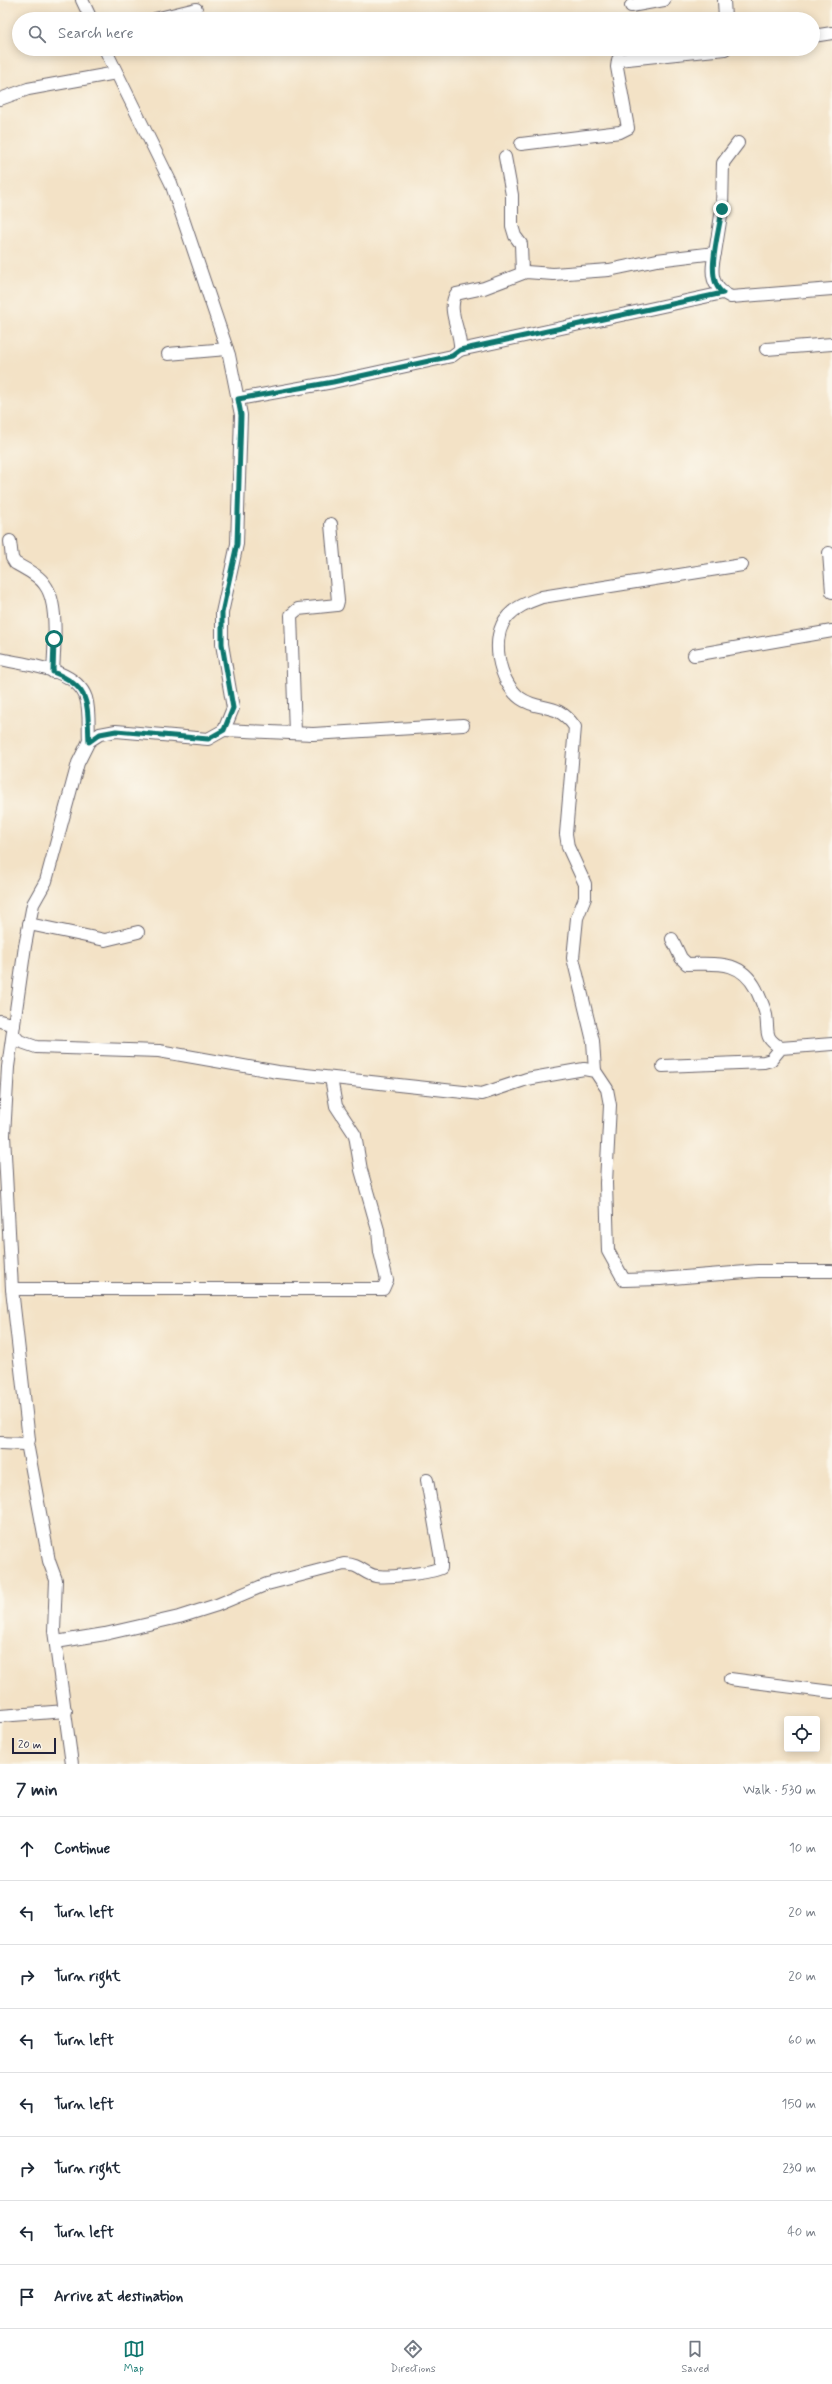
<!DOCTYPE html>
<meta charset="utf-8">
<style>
:root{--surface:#fff;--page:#f2f2f3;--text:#1f2937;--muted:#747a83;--line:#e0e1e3;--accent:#0f766e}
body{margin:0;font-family:Mynerve,sans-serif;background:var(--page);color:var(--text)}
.controls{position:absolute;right:12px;bottom:12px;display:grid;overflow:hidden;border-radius:4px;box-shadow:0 2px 10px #0003}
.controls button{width:36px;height:36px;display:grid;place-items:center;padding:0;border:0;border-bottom:1px solid var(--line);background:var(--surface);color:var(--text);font:20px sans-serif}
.scale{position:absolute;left:12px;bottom:10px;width:44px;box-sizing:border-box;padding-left:4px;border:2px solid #22223b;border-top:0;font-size:11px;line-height:14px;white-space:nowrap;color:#22223b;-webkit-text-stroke:3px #fbf7ec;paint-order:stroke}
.stop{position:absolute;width:12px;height:12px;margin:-9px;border:3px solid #0f766e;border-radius:50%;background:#fff}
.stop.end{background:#0f766e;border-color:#fff;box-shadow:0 1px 4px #0008}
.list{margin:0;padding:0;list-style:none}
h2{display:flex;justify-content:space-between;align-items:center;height:52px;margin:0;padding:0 16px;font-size:17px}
h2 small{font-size:13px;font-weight:400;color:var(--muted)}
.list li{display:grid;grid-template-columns:26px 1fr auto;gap:12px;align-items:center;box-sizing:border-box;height:64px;padding:0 16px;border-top:1px solid var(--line)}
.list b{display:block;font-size:15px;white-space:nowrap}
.list em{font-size:13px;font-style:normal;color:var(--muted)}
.icon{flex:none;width:22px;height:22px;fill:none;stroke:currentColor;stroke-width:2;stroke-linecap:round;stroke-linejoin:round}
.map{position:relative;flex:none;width:832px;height:1764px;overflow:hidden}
.search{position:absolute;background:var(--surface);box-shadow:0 2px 10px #0003;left:12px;right:12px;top:12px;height:44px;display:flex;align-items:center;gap:10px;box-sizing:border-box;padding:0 14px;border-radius:22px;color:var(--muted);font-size:15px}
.sheet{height:564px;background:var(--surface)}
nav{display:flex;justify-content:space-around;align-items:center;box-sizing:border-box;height:56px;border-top:1px solid var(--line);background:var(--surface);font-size:11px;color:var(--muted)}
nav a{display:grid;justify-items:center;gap:2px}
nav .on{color:var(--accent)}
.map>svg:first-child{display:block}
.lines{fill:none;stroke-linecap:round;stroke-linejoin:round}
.street-casing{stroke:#6b656c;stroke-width:14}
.street{stroke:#fff;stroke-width:12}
.route{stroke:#0f766e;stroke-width:5}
</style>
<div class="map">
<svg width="832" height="1764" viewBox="0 0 832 1764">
<rect width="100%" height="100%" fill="#fbf7ec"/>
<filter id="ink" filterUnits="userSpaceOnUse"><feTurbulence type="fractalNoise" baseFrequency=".025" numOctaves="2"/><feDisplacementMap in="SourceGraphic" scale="8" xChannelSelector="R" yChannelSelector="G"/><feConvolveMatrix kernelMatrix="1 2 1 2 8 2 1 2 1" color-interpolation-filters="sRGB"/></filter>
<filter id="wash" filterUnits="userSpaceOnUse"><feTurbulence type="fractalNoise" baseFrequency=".012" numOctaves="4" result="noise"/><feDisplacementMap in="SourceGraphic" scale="16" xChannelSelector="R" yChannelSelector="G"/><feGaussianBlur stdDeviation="0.9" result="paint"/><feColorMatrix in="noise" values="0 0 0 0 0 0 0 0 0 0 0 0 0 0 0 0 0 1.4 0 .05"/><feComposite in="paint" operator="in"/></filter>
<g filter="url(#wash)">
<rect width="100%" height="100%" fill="#f3e2c6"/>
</g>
<g filter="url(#ink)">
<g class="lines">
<defs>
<g id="street">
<polyline points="82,0 91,19"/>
<polyline points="724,0 725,19"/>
<polyline points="631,6 664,0"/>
<polyline points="155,19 196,9"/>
<polyline points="813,36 832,33"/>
<polyline points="0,99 28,89 116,73"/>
<polyline points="521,144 620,132 628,128 617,67 618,60 725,49"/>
<polyline points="505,157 512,195 512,226 515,236 521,244 522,273"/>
<polyline points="715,253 722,209 723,163 738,143"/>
<polyline points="766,349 832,344"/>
<polyline points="460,350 723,293"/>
<polyline points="168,354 227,349"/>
<path d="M238,399L333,382L452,356L460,350C462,332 446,311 456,294L484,288L526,272L553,274L609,270L657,260L715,253C710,273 711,288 731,297L832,289"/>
<path d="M10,541L12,558L15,563C25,569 39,575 45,585C59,603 54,650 53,672"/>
<polyline points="829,553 832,592"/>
<polyline points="694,655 832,631"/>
<path d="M0,659C26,665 76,668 86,698C90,711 88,728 89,741"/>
<polyline points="224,730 313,734 463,725"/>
<polyline points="295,733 291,615 298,609 337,605 338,601 331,524"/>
<polyline points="29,924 105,940 138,932"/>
<path d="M672,939L681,958L687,964C716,964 740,959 756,989C760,998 764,1006 766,1015C769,1033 763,1037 781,1048"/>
<polyline points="0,1021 14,1025"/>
<polyline points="13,1034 19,1041 36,1047 159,1051 278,1072 482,1094 527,1079 584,1069 595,1071 607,1089 610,1105 606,1183 608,1251 624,1280 660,1279 758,1271 832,1271"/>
<polyline points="663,1066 764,1062 771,1060 781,1048 832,1044"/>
<path d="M595,1071L593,1041L573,958L577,918L585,898V884L568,847L566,834L575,727C556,700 541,713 520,698C499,682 489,637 508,616C517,606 529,602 542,597L742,565"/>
<polyline points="12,1289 383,1289 387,1280 380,1252 378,1230 361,1170 355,1135 336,1106 331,1078"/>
<polyline points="0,1443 24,1444 29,1440 12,1289 4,1135 8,1067 25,946 33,904 46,881 78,763 89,741 100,734 116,731 208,739 224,730 233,708 222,644 222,613 237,544 241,415 229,355 171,183 105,49"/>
<polyline points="27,1443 49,1561 56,1580 54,1631 72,1764"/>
<path d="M56,1642L105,1634L179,1617L217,1605L267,1584L344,1564C360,1564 364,1574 376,1576C387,1578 430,1573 441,1568V1559L427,1480"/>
<polyline points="730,1679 832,1692"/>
<polyline points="0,1716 66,1711"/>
</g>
</defs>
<use href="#street" class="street-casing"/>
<use href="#street" class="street"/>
</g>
</g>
<g class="lines" filter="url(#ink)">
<path class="route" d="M54,639L53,672C92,688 87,704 89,742L100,734L116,731L208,739L224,730L233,708L222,644V613L237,544L241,415L238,399L333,382L452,356L460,350L723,293C703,280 720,230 722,209"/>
</g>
</svg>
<div class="controls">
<button><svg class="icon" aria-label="locate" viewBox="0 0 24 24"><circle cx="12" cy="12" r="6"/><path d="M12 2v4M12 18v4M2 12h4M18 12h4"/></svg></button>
</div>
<div class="scale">20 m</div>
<div class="stop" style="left:54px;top:639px"></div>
<div class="stop end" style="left:722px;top:209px"></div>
<div class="search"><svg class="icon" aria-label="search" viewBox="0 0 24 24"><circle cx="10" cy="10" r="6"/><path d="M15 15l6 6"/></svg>Search here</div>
</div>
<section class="sheet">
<h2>7 min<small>Walk · 530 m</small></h2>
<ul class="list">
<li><svg class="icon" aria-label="ahead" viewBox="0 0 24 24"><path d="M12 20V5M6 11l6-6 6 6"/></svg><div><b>Continue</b></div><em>10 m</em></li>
<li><svg class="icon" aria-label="left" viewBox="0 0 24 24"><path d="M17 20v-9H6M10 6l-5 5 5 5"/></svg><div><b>Turn left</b></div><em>20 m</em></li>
<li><svg class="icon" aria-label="right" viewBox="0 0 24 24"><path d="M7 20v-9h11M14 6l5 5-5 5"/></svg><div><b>Turn right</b></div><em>20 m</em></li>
<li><svg class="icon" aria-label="left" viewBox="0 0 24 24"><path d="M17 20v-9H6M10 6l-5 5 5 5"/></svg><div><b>Turn left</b></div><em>60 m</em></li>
<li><svg class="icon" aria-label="left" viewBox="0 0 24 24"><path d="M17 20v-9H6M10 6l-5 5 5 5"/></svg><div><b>Turn left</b></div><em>150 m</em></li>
<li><svg class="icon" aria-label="right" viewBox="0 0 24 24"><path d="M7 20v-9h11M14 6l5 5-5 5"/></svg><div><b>Turn right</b></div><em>230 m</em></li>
<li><svg class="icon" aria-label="left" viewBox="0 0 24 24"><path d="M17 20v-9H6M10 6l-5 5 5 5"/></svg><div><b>Turn left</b></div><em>40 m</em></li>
<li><svg class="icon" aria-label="arrive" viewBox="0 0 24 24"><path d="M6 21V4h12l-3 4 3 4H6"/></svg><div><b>Arrive at destination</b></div></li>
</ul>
</section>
<nav>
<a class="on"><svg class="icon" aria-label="map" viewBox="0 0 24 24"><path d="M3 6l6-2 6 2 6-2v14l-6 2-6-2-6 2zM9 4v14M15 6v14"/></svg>Map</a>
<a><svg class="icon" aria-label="directions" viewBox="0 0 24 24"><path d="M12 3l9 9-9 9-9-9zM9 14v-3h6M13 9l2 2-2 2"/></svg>Directions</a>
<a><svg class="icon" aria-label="saved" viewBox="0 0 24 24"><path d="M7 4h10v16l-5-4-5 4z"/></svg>Saved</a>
</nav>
